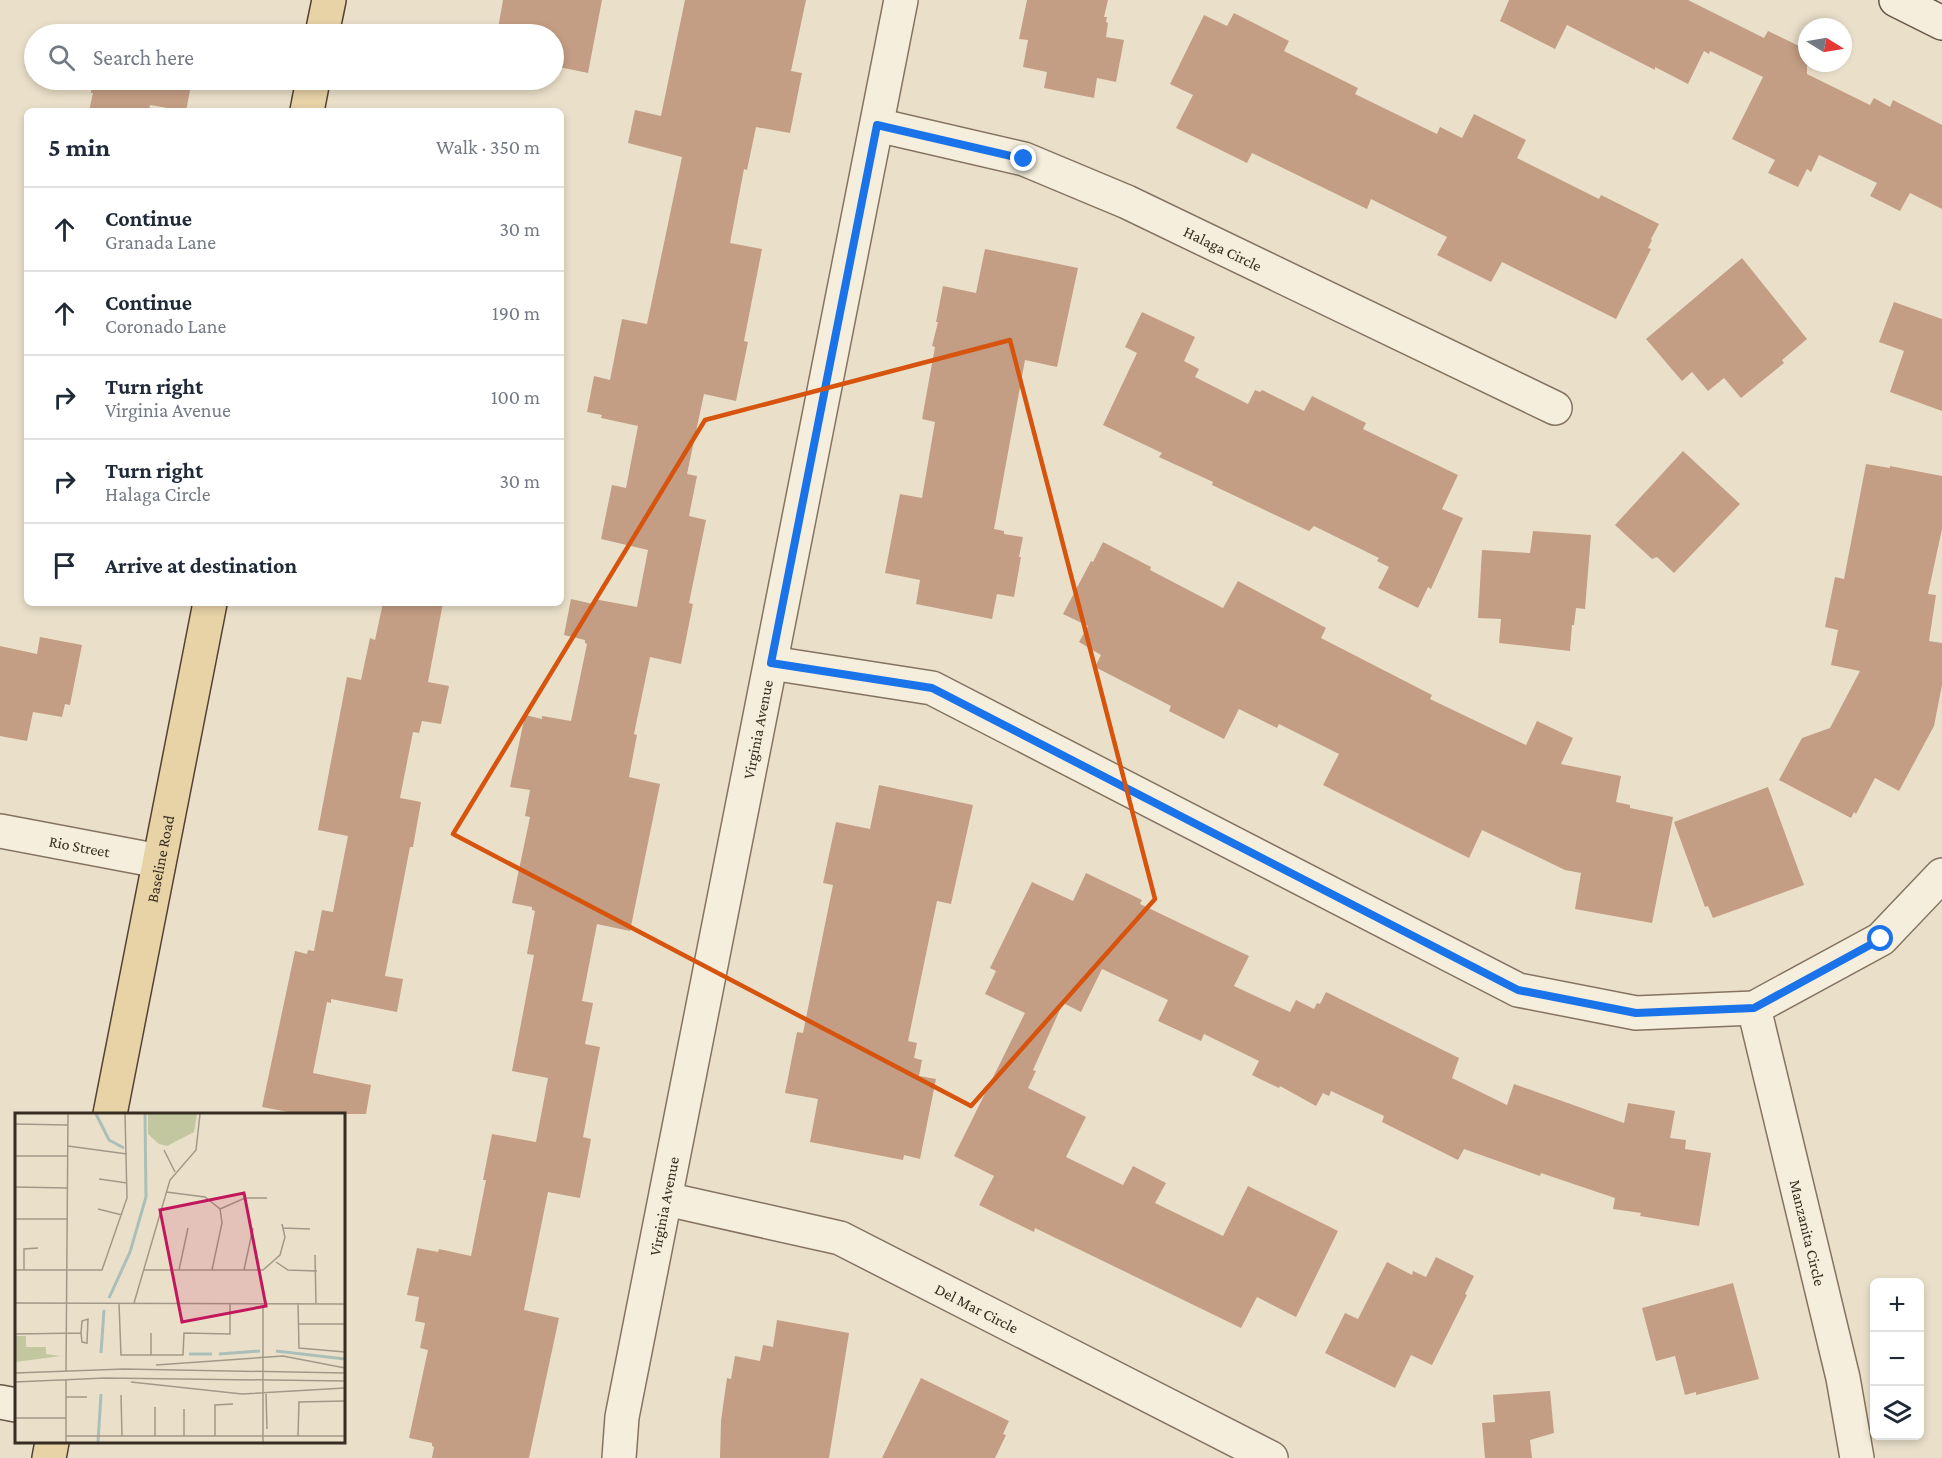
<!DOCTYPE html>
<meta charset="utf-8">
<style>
:root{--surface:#fff;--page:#f6f6f7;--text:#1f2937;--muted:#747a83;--line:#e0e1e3}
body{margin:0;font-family:"Crimson Pro",serif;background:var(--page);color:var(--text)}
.controls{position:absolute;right:18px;bottom:18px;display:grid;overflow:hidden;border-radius:9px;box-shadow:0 3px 9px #0003}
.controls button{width:54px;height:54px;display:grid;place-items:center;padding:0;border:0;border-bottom:2px solid var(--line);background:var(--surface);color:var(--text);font:30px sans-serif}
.compass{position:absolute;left:1798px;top:18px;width:54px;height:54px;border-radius:50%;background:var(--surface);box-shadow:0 3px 9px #0003;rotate:101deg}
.stop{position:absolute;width:18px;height:18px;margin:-14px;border:4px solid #1a73e8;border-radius:50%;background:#fff}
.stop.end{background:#1a73e8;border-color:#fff;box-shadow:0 2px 6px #0008}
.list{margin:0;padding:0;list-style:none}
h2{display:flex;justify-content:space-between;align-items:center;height:78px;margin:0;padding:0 24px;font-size:26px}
h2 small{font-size:20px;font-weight:400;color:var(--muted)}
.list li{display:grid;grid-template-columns:39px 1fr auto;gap:18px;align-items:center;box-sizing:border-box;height:84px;padding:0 24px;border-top:2px solid var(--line)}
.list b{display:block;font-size:22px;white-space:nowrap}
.list p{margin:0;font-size:20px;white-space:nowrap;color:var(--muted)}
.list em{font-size:20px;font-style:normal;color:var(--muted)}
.icon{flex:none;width:33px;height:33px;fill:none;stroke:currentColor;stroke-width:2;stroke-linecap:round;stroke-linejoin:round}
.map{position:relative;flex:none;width:1942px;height:1458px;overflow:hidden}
.search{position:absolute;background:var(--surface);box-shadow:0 3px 9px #0003;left:24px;top:24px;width:540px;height:66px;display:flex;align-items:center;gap:15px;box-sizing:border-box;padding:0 21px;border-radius:33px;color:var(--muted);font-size:22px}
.panel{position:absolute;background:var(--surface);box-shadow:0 3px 9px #0003;left:24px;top:108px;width:540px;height:498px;border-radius:9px}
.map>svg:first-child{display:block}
.building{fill:#c49e84}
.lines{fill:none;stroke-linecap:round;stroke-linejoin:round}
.minor-casing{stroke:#857360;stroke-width:36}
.secondary-casing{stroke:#675443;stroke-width:36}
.primary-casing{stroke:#534234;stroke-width:36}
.minor{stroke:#f5eedc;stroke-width:33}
.secondary{stroke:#f5eedc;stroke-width:33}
.primary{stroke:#e8d3a7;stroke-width:33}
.route{stroke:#1a73e8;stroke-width:8}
.marked{fill:none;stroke:#d6540e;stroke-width:4.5;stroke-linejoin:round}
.labels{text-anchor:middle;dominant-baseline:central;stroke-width:6;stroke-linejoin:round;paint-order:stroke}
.street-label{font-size:16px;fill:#372c22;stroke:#f2ead9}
.inset-river{fill:none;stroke:#aabfb8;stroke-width:3}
.inset-road{fill:none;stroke:#a29887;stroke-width:1.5}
.view{fill:#c2185b;fill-opacity:0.15;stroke:#c2185b;stroke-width:3}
.inset-edge{fill:none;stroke:#372c22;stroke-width:3}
</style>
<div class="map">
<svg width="1942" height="1458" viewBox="0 0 1942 1458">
<rect width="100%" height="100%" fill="#eae0ca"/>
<g class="building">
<polygon points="503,0 602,0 588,73 554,66 554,34 497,34"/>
<polygon points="685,0 806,0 791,71 802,73 790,133 756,127 747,170 744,169 730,243 762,249 744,341 748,342 736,401 704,394 687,474 697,476 689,516 706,520 689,603 693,604 681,664 650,657 634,734 637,735 629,777 660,784 630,931 597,924 582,1001 593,1003 585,1044 600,1047 583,1137 591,1139 580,1198 548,1192 524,1310 559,1318 529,1458 432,1458 434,1447 432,1446 432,1443 409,1438 428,1350 420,1348 425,1323 415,1321 419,1297 407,1295 417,1248 438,1252 439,1249 471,1256 486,1180 483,1180 492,1134 536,1142 548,1078 512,1071 534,955 527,954 535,911 532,910 532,907 512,903 530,817 525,816 530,790 510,787 525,715 542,719 542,716 571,721 587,644 585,643 585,640 564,635 571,599 593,604 594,599 637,607 648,550 601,539 612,485 626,488 638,426 601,418 602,415 587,412 594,376 610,380 622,319 647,324 682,157 628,143 635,110 661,116"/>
<polygon points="1027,0 1108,0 1104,17 1107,17 1106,22 1108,23 1106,37 1124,40 1116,82 1097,78 1094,98 1044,88 1047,72 1023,67 1028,40 1019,39"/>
<polygon points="1509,0 1688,0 1764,38 1768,31 1807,50 1807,74 1870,105 1874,98 1890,107 1893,100 1942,125 1942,209 1910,193 1900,211 1870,196 1877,183 1819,155 1811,172 1807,169 1798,187 1768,173 1775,160 1732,139 1763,77 1710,51 1709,54 1704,51 1688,84 1655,67 1655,70 1567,25 1555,49 1500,21"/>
<polygon points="1234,13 1289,41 1284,51 1358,88 1355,94 1437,134 1440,127 1462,138 1474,114 1526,140 1517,158 1599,199 1601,195 1659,224 1651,239 1652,240 1648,248 1651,249 1616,319 1502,262 1491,282 1437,255 1447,237 1371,199 1367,209 1252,153 1247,163 1176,128 1193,95 1170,84 1204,15 1227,26"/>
<polygon points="92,80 192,80 186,111 150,105 149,111 89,111 93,93 91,93"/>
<polygon points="985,249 1078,268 1057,367 1025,360 994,529 1004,531 1004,534 1023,537 1019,557 1021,557 1014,597 997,594 992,619 916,604 920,580 885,573 900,494 922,498 935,422 922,419 935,347 932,346 938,322 936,322 943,286 976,293"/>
<polygon points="1742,258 1807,339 1782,360 1784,363 1741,398 1724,378 1708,391 1692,372 1682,381 1646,339"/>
<polygon points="1894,302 1942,319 1942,411 1890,392 1904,351 1879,342"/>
<polygon points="1142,312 1195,337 1184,361 1199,369 1195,377 1248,404 1255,390 1260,392 1262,390 1304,411 1312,396 1366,423 1363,429 1458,475 1442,509 1463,518 1431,589 1428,587 1418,608 1378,588 1389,567 1377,561 1379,558 1314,526 1309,531 1212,485 1213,482 1159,457 1162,453 1103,425 1137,353 1125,347"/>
<polygon points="1683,451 1740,504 1674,573 1657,557 1652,559 1615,525"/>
<polygon points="1866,464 1890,468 1890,466 1942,476 1942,529 1928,594 1936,595 1929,641 1942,643 1942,685 1934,726 1899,791 1875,778 1856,814 1854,812 1851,818 1779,780 1802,738 1830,728 1860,671 1831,665 1838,630 1825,627 1835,577 1844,579"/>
<polygon points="1533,531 1591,535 1585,609 1576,608 1574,625 1572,625 1570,651 1499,643 1501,619 1478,618 1482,550 1530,553"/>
<polygon points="1103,542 1151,567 1150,570 1223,608 1238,581 1326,628 1321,638 1432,695 1430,699 1526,745 1537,721 1573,738 1561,764 1621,776 1616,802 1630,805 1630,808 1673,817 1652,923 1575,909 1581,873 1565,870 1482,830 1469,858 1323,785 1339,754 1279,724 1277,728 1239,709 1224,739 1169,711 1171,706 1095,667 1101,655 1079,642 1088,626 1063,614 1091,561 1093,562"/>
<polygon points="383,603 443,603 428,682 449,686 441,724 422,721 419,733 413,732 400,798 421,802 413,847 410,847 385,976 403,979 397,1012 331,999 331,1003 327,1002 313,1073 371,1085 366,1114 299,1114 262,1107 295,951 307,954 308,950 314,951 322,910 333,912 348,836 318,830 347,677 361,680 370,638 375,640"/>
<polygon points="40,637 82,645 70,705 65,704 62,717 33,712 27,741 0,736 0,646 37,654"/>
<polygon points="879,785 973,805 951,904 937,901 908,1041 917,1043 914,1058 922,1060 919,1076 936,1079 920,1159 904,1155 903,1160 810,1142 818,1099 785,1093 797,1032 803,1033 833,885 823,883 836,822 870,829"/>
<polygon points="1768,787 1804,885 1713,918 1708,906 1705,907 1674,822"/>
<polygon points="1086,873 1142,900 1140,904 1249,956 1234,986 1290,1012 1296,1000 1314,1009 1317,1003 1320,1004 1326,992 1459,1058 1452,1078 1507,1105 1514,1084 1624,1123 1628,1103 1675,1111 1670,1138 1686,1140 1685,1149 1711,1153 1699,1226 1640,1216 1641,1213 1613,1209 1615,1198 1541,1173 1540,1176 1464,1149 1458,1160 1382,1122 1384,1116 1331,1091 1329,1096 1323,1093 1316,1106 1280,1086 1279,1088 1252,1075 1259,1061 1204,1034 1201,1041 1158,1021 1168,1000 1102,969 1081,1012 1063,1003 1033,1070 1036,1071 1028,1088 1086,1117 1066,1157 1123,1185 1133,1166 1166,1183 1155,1203 1223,1236 1248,1186 1338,1231 1296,1317 1257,1297 1241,1328 1035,1228 1034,1232 979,1205 994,1176 954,1156 1025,1013 985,994 996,971 990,968 1032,882 1073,901"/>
<polygon points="1436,1257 1474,1276 1465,1294 1467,1295 1432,1365 1411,1355 1395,1388 1325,1353 1345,1313 1358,1319 1387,1262 1412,1275 1413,1271 1426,1277"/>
<polygon points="1733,1283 1759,1379 1696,1395 1696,1392 1685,1395 1675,1356 1656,1361 1642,1308"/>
<polygon points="777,1320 849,1333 829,1458 720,1458 721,1421 727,1378 731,1379 735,1356 760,1361 763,1345 773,1347"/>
<polygon points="921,1378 1009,1421 1003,1434 1006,1435 995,1458 882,1458"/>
<polygon points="1550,1391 1554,1433 1530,1440 1532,1458 1485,1458 1482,1423 1495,1422 1493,1395"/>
</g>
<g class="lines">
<defs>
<g id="minor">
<path id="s1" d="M877,125L1024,159L1127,202L1555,408"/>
<polyline points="771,663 932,688 1518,990 1636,1013 1754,1008 1881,939 1942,875"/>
<path id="s2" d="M0,831L159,861"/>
<path id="s3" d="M1754,1008L1843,1378L1857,1458"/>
<path id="s4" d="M666,1199L840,1238L1271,1458"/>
<path id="s5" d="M619,1458L622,1417L901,0"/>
</g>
<g id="secondary">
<polyline points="1896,0 1942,23"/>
<polyline points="0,1402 16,1405"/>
</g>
<g id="primary">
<polyline points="322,34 329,0"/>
<polyline points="307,111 313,80"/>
<path id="s6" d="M110,1114L210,603"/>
<polyline points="49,1458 52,1442"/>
</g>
</defs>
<use href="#minor" class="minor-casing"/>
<use href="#secondary" class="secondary-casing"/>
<use href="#primary" class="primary-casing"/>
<use href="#minor" class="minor"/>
<use href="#secondary" class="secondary"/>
<use href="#primary" class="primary"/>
</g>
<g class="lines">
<polyline class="route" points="1024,159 877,125 771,663 932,688 1518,990 1636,1013 1754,1008 1881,939"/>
</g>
<path class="marked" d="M1010,340L1155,899L971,1106L453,834L705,420Z"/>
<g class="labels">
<g class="street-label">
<text stroke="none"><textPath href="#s1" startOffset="369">Halaga Circle</textPath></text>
<text stroke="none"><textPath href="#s5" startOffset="742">Virginia Avenue</textPath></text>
<text stroke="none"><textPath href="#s2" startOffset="81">Rio Street</textPath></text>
<text stroke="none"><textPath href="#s6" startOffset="260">Baseline Road</textPath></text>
<text stroke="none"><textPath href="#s5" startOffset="256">Virginia Avenue</textPath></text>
<text stroke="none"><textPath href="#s3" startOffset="231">Manzanita Circle</textPath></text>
<text stroke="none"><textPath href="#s4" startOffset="332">Del Mar Circle</textPath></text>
</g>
</g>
<g transform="translate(15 1113)">
<rect width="330" height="330" fill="#eae0ca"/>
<path d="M133,1H182L179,19L152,33L144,31L133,21Z" fill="#c3c79f"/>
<path d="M0,223H11V234H31V241L46,243L0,249Z" fill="#c3c79f"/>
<path class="inset-river" d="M81,1L94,27L109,35M94,185L115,139L131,84L130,1M261,238L330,246M86,240L89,197M174,241H197M204,241L245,238M83,329L86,281"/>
<path class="inset-road" d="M0,11L53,12M53,33L112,41M149,37L160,59M0,43H53M84,66L112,70M0,74L53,75M151,79L190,84L205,96L207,110L197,157M83,96L107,102M205,96L230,85H252M0,106H52M268,115L295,116M300,142L301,190M261,149L273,157L302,158M0,157H87L112,85L110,1M9,157V136L23,135M129,157H248L265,142L270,124L267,111M164,157L173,115M229,157L238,115M0,190L330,191M104,190L106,242H168L169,220L215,221V190M119,190L155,67L181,37L185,1M283,190L284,235L330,239M283,211H330M136,220V242M0,221L66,220L67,208L73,206L72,230L67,229L66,220M141,252L268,243L330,255M51,258L53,1M0,260L109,256L330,260M0,269L90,265L330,268M116,269L227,281L330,275M251,281L252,316M106,282L107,323M51,284H72M140,294V323M169,296V323M0,305H51M51,323H330M200,323V292L218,291M283,323L284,289L330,288M51,329V266M248,329V190"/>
<path class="view" d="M229,80L251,193L167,209L145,97Z"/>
<rect width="330" height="330" class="inset-edge"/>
</g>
</svg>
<div class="controls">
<button>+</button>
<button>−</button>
<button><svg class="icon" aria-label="layers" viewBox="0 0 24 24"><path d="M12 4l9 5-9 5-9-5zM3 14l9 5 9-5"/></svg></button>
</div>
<svg class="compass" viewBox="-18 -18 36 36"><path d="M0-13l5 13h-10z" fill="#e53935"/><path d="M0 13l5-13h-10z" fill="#747a83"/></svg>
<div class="stop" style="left:1881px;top:939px"></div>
<div class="stop end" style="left:1024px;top:159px"></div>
<div class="search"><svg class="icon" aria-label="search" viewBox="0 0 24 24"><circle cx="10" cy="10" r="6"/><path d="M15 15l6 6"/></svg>Search here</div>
<section class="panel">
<h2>5 min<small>Walk · 350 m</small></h2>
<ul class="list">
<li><svg class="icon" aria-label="ahead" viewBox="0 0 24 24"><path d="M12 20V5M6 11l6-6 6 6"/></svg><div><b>Continue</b><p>Granada Lane</p></div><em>30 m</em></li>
<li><svg class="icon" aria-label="ahead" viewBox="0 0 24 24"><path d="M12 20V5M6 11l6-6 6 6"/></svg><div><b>Continue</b><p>Coronado Lane</p></div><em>190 m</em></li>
<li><svg class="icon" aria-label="right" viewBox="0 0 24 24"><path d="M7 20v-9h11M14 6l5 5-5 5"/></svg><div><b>Turn right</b><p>Virginia Avenue</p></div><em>100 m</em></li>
<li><svg class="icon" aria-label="right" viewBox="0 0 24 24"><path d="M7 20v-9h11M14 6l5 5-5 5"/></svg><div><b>Turn right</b><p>Halaga Circle</p></div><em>30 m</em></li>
<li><svg class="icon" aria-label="arrive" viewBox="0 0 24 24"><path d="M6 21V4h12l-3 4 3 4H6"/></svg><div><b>Arrive at destination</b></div></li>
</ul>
</section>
</div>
